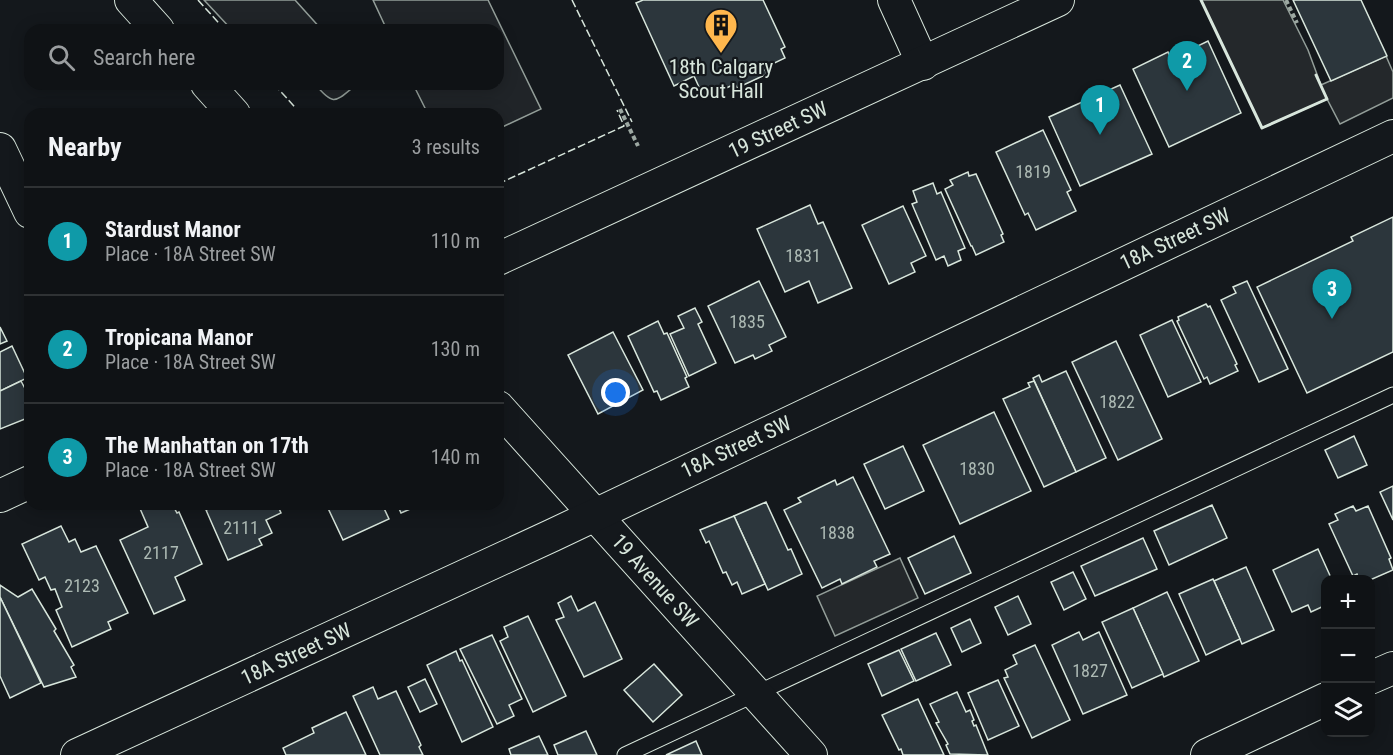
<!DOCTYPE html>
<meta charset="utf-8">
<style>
:root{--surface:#0f1215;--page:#1d2022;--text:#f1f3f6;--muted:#9b9ea0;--line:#2f3234;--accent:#b45309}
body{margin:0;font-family:"Roboto Condensed",sans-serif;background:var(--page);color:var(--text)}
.controls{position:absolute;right:18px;bottom:18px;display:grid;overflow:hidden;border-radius:12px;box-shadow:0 3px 15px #0003}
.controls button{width:54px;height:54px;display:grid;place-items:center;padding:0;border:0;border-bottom:2px solid var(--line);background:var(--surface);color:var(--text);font:30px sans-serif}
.you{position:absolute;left:616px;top:393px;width:21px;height:21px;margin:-15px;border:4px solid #fff;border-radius:50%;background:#1a73e8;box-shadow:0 0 0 9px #1a73e833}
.badge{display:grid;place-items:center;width:39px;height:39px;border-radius:50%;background:var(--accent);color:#fff;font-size:20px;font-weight:700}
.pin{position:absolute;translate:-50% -50px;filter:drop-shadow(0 2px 3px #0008)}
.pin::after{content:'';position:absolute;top:32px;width:21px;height:18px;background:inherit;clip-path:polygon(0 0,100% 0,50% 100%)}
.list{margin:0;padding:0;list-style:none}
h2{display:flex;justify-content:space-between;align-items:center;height:78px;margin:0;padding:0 24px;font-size:26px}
h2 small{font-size:20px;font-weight:400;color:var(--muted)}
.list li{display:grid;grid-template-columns:39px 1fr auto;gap:18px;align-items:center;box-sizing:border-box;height:108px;padding:0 24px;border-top:2px solid var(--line)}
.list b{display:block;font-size:22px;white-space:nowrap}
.list p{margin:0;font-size:20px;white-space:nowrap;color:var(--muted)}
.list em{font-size:20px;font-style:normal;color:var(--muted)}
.icon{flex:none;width:33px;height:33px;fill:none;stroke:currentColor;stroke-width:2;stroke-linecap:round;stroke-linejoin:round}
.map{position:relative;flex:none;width:1393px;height:755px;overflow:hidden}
.search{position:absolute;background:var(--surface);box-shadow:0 3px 15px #0003;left:24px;top:24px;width:480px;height:66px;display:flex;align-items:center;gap:15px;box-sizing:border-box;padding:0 21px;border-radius:18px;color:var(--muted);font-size:22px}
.panel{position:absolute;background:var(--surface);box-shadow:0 3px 15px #0003;left:24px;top:108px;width:480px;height:402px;border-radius:18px}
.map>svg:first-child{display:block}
.green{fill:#202428;stroke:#939e99;stroke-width:1.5}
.parking{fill:#24282b;stroke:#939e99;stroke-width:1.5}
.building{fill:#2c363c;stroke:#d8e6dc;stroke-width:1.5}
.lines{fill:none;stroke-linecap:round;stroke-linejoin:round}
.lane-casing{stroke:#d8e6dc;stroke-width:17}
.street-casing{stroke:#d8e6dc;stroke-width:34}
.path{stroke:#9da8a2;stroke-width:4;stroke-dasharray:4.5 3;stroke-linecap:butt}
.lane{stroke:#14181c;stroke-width:15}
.street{stroke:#14181c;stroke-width:32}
.fence{stroke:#d8e6dc;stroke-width:1.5;stroke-dasharray:8 3;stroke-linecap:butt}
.wall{stroke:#d8e6dc;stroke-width:3}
.labels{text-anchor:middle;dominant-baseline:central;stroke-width:4.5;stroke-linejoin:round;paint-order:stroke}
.number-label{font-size:18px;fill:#adbab4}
.poi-label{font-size:21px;fill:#d8e6dc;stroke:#14181c}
.street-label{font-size:21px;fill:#d8e6dc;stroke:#14181c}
</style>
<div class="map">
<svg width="1393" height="755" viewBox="0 0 1393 755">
<rect width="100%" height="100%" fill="#14181c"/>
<g class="green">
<polygon points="204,0 295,0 322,30 232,30"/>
<polygon points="373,0 488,0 541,109 498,129 498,114 428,114 413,84 498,84 498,30 387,30"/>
<path d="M315,84H357C335,102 334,107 315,84Z"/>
</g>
<g class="parking">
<polygon points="1201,0 1283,0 1308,50 1321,85 1386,56 1393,72 1393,98 1340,124 1327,99 1262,128"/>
<polygon points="900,558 918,598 835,636 817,596"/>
</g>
<g class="building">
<polygon points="643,0 763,0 785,47 781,49 785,58 768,66 769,68 765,70 767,74 737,88 735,84 704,98 694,76 674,86 636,3"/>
<polygon points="1293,0 1361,0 1387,56 1331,81"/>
<polygon points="1208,41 1241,113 1169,147 1133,69 1168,52 1171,59"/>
<polygon points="1120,85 1152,154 1080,186 1049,117"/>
<polygon points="1043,130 1071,190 1067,192 1076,211 1036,230 1028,213 1025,215 996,152"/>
<polygon points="968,172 969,176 976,174 1003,234 1001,235 1004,242 976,255 972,246 971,246 945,189 953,185 950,180"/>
<polygon points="933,183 937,194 941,192 965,248 958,251 961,260 948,266 944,256 936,260 912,204 917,202 913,191"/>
<polygon points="810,205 818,224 823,222 852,288 818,303 809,281 785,292 757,229"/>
<polygon points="903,206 926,256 911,263 915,272 889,284 862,225"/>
<polygon points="1393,217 1393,352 1307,393 1257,287 1353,241 1351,237"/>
<polygon points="759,281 786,337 769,345 772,351 755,359 753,355 735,363 708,306"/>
<polygon points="1247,281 1288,369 1259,382 1221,300 1236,293 1233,287"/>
<polygon points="1206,304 1208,307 1210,306 1237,364 1235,365 1238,371 1210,384 1207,377 1204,379 1177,321 1179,320 1178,317"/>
<polygon points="695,308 702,322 698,324 716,363 689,376 670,334 684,328 678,316"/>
<polygon points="1172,320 1201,382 1168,397 1140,335"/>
<polygon points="658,321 664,334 667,333 687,377 685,378 689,387 661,400 657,391 654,392 628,336"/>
<polygon points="0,327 7,341 0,344"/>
<polygon points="613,332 643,390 598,414 568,355"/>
<polygon points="1116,341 1162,439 1118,460 1072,362"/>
<polygon points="12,346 27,378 0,391 0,352"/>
<polygon points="1066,371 1106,458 1076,472 1033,378 1039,375 1042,382"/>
<polygon points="21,381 30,398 30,417 0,429 0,391"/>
<polygon points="1034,381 1076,472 1044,487 1003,399 1030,387 1028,383"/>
<polygon points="994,412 1031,491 960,524 923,445"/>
<polygon points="1354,436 1367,465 1338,478 1325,450"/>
<polygon points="903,446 924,491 885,509 864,464"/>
<polygon points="853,477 890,554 874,561 877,567 842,584 840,579 822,588 784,510 801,502 798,498 835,480 837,485"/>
<polygon points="1393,486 1393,520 1380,492"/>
<polygon points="766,502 788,550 791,549 802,574 768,590 734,516"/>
<polygon points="138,504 172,504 177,513 179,512 202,564 175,577 185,600 154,614 120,540 148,527"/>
<polygon points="213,504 277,504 281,513 266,520 272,533 259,539 262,545 228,560 206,510 215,507"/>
<polygon points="326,504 382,504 389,519 343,540"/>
<polygon points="397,504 422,504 401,513"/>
<polygon points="1212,505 1227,538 1169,565 1154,531"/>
<polygon points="1353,506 1356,511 1368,506 1391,558 1389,559 1393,570 1370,580 1359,580 1357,574 1353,576 1329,524 1338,520 1335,514"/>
<polygon points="734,516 765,584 742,594 737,582 732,585 726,572 723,573 709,541 706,543 700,530"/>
<polygon points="61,526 69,542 75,539 81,552 96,546 128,613 108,622 111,629 72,647 56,610 62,607 55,589 51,590 45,577 39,580 22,544"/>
<polygon points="954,536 971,573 925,594 908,558"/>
<polygon points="1143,538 1157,569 1095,596 1081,566"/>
<polygon points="1318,549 1332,580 1326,580 1326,595 1323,596 1326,605 1311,612 1308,605 1292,612 1273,570"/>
<polygon points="1246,567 1274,630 1242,644 1214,581"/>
<polygon points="1073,572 1086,599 1064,610 1051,582"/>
<polygon points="1213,579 1240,639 1206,655 1179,594"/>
<polygon points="0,585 18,597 32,589 56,629 54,631 74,665 71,667 76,677 44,687 0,597"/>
<polygon points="1167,592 1199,661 1164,677 1133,608"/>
<polygon points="571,596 578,611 595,602 622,659 584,677 556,620 564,617 558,603"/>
<polygon points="1018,596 1031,624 1008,635 995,607"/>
<polygon points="0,597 41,683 10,698 0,676"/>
<polygon points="1133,608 1163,674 1132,688 1102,622"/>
<polygon points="528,616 566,696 533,712 500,641 508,637 504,627"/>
<polygon points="970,619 981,643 962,652 951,628"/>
<polygon points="1079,632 1083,640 1099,632 1127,695 1083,714 1052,645"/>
<polygon points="936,633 951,665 916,681 901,649"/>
<polygon points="492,635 522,699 509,705 514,716 497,724 460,649"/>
<polygon points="1035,645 1070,720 1032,738 1004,678 1008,677 1005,670 1017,664 1013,655"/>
<polygon points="899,650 914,681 882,696 868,664"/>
<polygon points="456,651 460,661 462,660 493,727 462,742 427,665"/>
<polygon points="654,664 682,695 653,722 624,690"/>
<polygon points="425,679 437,704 420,712 408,687"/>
<polygon points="998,680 1019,726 988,740 968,693"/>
<polygon points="373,687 378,699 396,691 421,745 419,747 423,755 380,755 353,696"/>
<polygon points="957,692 966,712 970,710 974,720 972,721 974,726 976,725 988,755 950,754 946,745 948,744 936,723 939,722 930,704"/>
<polygon points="918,699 944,755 903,755 901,749 899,750 882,715"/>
<polygon points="346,712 366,755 286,755 283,748 314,733 312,728"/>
<polygon points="586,731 597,755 558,755 554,745"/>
<polygon points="539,736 548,755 511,755 509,749"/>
<polygon points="696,741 702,755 666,755"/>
</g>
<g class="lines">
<defs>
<polyline id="lane" points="625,755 1393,395"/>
<g id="street">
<polyline points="131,0 158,30"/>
<polyline points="894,0 923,64"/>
<polyline points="207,84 234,114"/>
<polyline points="0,149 30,212"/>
<polyline points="498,259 1058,0"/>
<polyline points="498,407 811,755"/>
<polyline points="0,496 30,482"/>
<polyline points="1370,678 1393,668"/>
<polyline points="77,755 553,535 1393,136"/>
<polyline points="1207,755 1326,699"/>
</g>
</defs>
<use href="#lane" class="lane-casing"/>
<use href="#street" class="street-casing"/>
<g class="path">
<polyline points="1286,0 1297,23"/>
<polyline points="620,109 638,146"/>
</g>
<use href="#lane" class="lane"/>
<use href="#street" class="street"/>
<g class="fence">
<polyline points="198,0 225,30"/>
<polyline points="572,0 632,122"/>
<polyline points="274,84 301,114"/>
<polyline points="498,184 624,126 617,110"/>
</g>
<polyline class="wall" points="1201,0 1262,128 1327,99 1316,75"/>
</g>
<defs>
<symbol id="building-pin" viewBox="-11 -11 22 30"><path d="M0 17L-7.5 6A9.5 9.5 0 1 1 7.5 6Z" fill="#ffb74d" stroke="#14181c"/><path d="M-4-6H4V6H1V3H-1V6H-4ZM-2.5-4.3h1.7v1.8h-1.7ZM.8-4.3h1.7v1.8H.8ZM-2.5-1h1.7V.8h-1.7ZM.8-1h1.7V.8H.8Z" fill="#111"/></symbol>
</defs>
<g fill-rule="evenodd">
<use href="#building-pin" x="702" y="6" width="38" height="52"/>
</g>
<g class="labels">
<g class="number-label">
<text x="1033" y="171">1819</text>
<text x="803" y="255">1831</text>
<text x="747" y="321">1835</text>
<text x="1117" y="401">1822</text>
<text x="977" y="468">1830</text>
<text x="241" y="527">2111</text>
<text x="837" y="532">1838</text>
<text x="161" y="552">2117</text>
<text x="82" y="585">2123</text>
<text x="1090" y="670">1827</text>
</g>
<g class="poi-label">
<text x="721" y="67">18th Calgary<tspan x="721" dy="24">Scout Hall</tspan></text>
</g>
<g class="street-label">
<text transform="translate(778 130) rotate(-25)">19 Street SW</text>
<text transform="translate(1175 239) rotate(-25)">18A Street SW</text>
<text transform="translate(736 447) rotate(-25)">18A Street SW</text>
<text transform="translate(655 581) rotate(48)">19 Avenue SW</text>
<text transform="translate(296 654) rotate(-25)">18A Street SW</text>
</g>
</g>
</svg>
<div class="controls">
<button>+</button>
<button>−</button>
<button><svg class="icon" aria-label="layers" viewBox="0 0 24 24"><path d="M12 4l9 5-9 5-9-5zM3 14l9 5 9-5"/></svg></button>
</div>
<div class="you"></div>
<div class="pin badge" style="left:1100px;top:135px;background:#0f9aa8">1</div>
<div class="pin badge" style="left:1187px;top:91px;background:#0f9aa8">2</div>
<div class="pin badge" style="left:1332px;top:319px;background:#0f9aa8">3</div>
<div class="search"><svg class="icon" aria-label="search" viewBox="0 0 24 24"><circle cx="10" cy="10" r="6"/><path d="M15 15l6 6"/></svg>Search here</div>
<section class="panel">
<h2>Nearby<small>3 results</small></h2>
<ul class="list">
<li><span class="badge" style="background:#0f9aa8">1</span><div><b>Stardust Manor</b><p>Place · 18A Street SW</p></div><em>110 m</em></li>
<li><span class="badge" style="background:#0f9aa8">2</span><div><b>Tropicana Manor</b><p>Place · 18A Street SW</p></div><em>130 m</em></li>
<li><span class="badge" style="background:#0f9aa8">3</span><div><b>The Manhattan on 17th</b><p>Place · 18A Street SW</p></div><em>140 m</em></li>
</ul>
</section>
</div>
